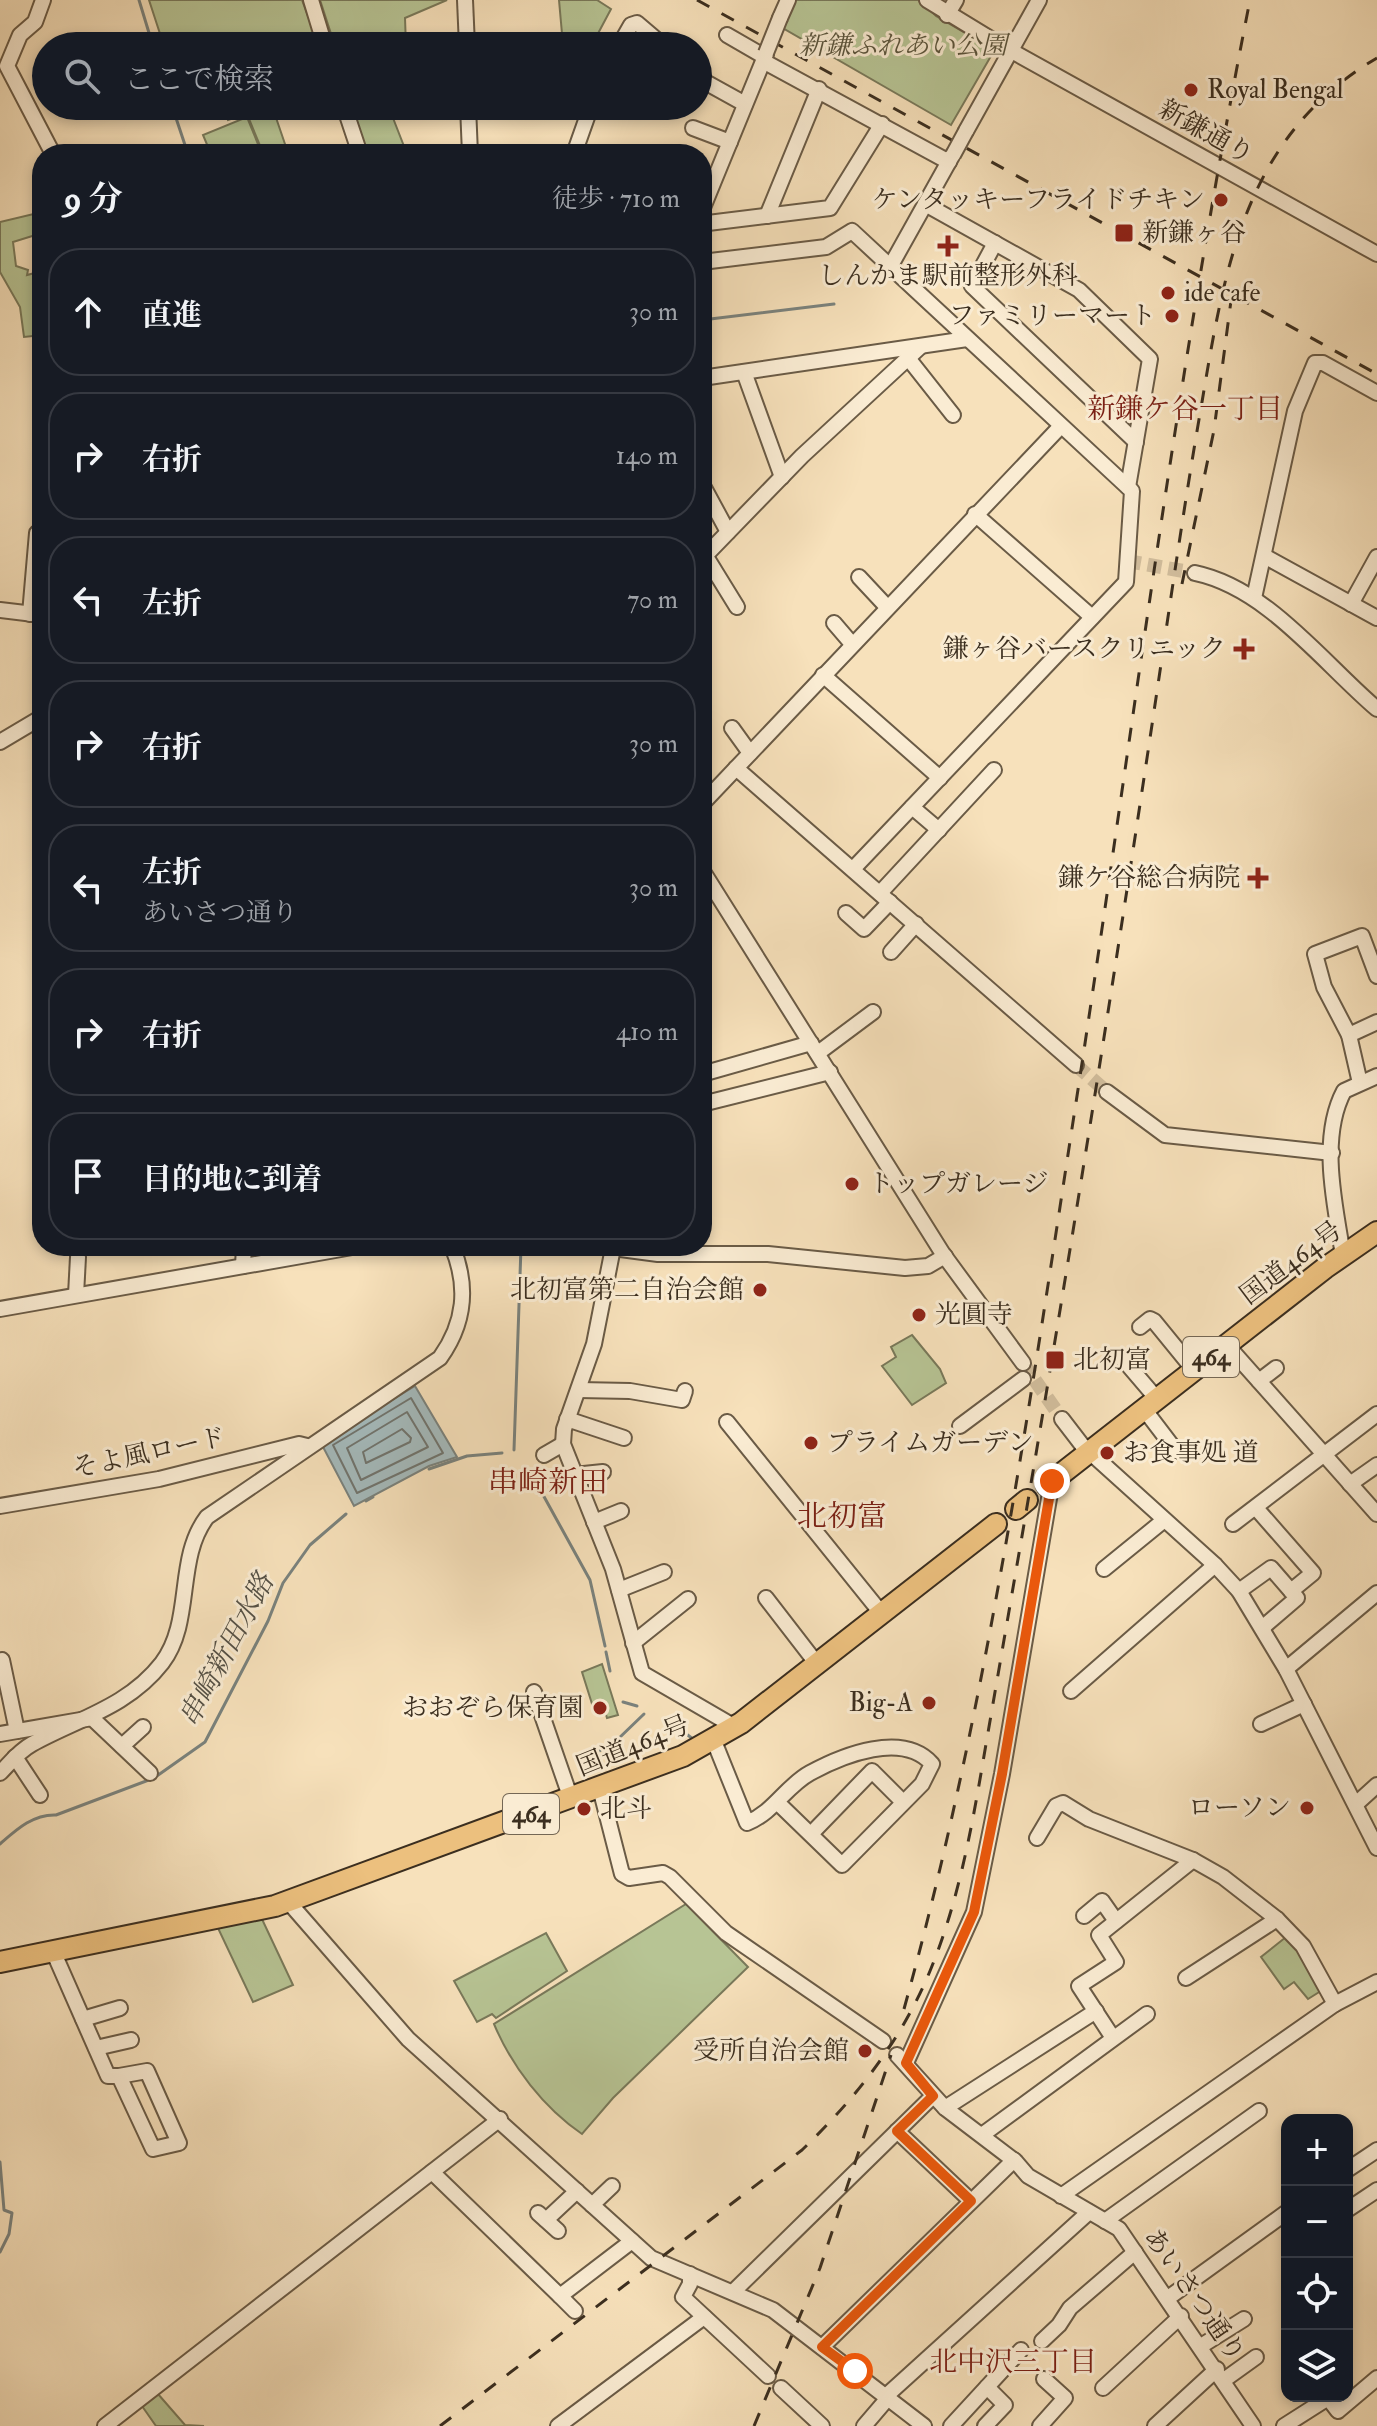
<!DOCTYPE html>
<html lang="ja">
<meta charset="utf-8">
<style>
:root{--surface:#171b24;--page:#242831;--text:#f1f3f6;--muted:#9ea1a6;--line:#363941}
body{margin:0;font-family:"IM FELL Double Pica","Noto Serif JP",serif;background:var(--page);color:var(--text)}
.controls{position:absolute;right:24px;bottom:24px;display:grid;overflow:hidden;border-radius:16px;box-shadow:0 4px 12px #0003}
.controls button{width:72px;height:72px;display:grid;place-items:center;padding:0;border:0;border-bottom:2px solid var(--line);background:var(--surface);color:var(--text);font:40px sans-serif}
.stop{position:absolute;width:24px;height:24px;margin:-18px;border:6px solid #ea580c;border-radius:50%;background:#fff}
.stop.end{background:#ea580c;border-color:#fff;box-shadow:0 2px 8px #0008}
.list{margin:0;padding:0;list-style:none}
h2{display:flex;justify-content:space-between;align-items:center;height:104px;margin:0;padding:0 32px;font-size:34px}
h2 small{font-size:26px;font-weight:400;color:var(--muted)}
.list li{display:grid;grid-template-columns:52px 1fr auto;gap:24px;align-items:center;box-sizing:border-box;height:128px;margin:0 16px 16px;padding:0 16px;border:2px solid var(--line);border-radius:32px}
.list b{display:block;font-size:30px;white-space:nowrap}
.list p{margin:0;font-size:26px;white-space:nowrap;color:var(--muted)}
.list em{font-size:26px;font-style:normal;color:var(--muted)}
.icon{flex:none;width:44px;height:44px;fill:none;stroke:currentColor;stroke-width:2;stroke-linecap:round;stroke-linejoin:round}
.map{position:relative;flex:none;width:1377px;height:2426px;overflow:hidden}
.search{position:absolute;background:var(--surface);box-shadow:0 4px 12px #0003;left:32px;top:32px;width:680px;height:88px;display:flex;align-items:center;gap:20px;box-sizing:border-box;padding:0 28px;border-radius:44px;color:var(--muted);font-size:30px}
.panel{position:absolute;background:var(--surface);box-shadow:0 4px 12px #0003;left:32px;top:144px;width:680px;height:1112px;border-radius:32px}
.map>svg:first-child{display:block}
.green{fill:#b7c494;stroke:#79795a;stroke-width:2}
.water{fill:#a4babc;stroke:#7a827d;stroke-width:2}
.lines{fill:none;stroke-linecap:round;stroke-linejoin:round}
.shore{stroke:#70746e;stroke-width:2}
.stream{stroke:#7a827d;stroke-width:3}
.minor-tunnel{stroke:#d1bd9c;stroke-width:14;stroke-dasharray:14 7;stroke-linecap:butt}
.minor-casing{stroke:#6a5b46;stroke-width:18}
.highway-casing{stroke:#3b2e1f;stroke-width:24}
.minor{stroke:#faecd3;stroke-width:14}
.highway{stroke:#ecc07e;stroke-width:20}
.rail{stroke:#3b2e1f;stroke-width:3;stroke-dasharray:14 14;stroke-linecap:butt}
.minor-bridge-casing{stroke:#6a5b46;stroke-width:18;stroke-linecap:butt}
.minor-bridge{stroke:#faecd3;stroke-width:14}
.route{stroke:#ea580c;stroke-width:10}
.poi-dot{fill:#8f2418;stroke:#faecd3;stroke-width:3}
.labels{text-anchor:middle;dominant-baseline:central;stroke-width:6;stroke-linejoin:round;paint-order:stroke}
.shield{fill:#faecd3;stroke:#746755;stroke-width:2}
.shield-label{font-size:24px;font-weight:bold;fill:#3b2e1f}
.park-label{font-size:26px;font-style:italic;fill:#5a543c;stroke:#faecd3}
.poi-label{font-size:26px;fill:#3b2e1f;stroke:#faecd3;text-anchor:start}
.street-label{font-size:26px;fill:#3b2e1f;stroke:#faecd3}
.neighbourhood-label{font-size:28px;fill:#7a1f14;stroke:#faecd3}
.water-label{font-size:28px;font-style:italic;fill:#555146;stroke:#faecd3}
.quarter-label{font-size:30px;fill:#7a1f14;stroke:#faecd3}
</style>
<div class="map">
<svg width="1377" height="2426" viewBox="0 0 1377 2426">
<rect width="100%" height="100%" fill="#f7e1bb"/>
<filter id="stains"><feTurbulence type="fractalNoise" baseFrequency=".0025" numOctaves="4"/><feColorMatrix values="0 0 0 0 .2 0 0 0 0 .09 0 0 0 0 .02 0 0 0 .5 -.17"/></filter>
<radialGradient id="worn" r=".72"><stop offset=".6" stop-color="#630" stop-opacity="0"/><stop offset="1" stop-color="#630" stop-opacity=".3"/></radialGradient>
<g class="green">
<polygon points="149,0 302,0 319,46 164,46"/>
<polygon points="320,0 447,0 405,18 406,46 335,46"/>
<polygon points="559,0 597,0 611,9 594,41 563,45"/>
<polygon points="792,0 920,0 936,16 991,48 991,56 951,125 781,27"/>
<polygon points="225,106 272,106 286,147 263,153 247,114 228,120"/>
<polygon points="352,106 396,106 393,118 407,154 367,154"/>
<polygon points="247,117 262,154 211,154 203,135"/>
<polygon points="42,212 42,233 13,242 16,266 28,270 27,275 42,271 42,335 24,337 20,307 0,272 0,222"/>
<polygon points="912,1335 940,1369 946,1383 912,1405 882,1366 896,1357 891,1347"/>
<polygon points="602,1664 618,1715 607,1718 603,1704 593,1707 582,1672"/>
<path d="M686,1904L748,1967L613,2098L582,2134C544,2108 512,2067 494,2024Z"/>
<polygon points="261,1917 293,1985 253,2002 217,1926"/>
<polygon points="546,1933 567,1971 496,2018 492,2014 477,2022 454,1981"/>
<polygon points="1286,1937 1291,1938 1324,1989 1308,1999 1294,1982 1284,1989 1261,1957"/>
<polygon points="158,2394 185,2425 204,2426 156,2426 142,2406"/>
</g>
<polygon class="water" points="415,1386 457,1457 429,1466 354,1506 321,1443"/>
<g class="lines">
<g class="shore">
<polygon points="411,1398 443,1453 357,1493 333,1445"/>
<polygon points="407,1412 428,1447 361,1480 347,1448"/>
<polygon points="402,1429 411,1438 410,1442 366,1463 363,1452"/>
</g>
<g class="stream">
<polyline points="139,0 153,46"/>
<polyline points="172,106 188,154"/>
<polyline points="702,320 834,304"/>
<polyline points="514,1450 521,1247"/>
<polyline points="429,1469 467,1456 502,1453"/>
<polyline points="542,1493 590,1580 605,1646"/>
<polyline points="366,1501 373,1497"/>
<polyline points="606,1652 610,1671"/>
<polyline points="623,1702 637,1706"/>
<polyline points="677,1727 693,1739"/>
<polyline points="617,1740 644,1714"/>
<polyline points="589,1757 606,1747"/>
<path d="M0,1844C16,1830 33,1814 56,1815L154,1778L205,1742L268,1621L283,1583L310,1545L346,1514"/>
<polyline points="0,2162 4,2210 12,2213 9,2234 0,2252"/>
</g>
<g class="minor-tunnel">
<polyline points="1127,561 1195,573"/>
<polyline points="1076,1065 1107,1092"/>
<polyline points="1023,1363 1062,1419"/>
</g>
<defs>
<g id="minor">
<polyline points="43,0 35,22 20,35 7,66 53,154"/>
<polyline points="311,0 325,46"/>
<polyline points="465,0 467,46"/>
<polyline points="927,0 999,44 1377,254"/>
<polyline points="947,15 956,0"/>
<polyline points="780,18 788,0"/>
<polyline points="727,35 765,57"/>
<polyline points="619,46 631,25 637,23 664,46"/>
<polyline points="763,61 949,162"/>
<polyline points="698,78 745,104"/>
<polyline points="344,106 360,154"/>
<polyline points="468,106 470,154"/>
<polyline points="693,128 730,142"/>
<polyline points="966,131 1039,0"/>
<polyline points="574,154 591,106"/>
<polyline points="925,204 1079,290 1150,359 1128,487"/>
<polyline points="702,210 766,54"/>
<polyline points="767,216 819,89"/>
<polyline points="702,220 708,223 830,208 882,124"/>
<polyline points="995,243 972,286 1136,442"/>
<polyline points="702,262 826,247 852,231 1132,491 1126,582 853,869"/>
<polyline points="890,267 952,156"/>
<polyline points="908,358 953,415"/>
<polyline points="744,372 782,477"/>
<polyline points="702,378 967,339"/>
<polyline points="702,484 728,532"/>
<polyline points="975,514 1092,617"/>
<polyline points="705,555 737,607"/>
<polyline points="1264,556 1377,618"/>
<polyline points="702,559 802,456 920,347"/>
<path d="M1195,573C1267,588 1322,662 1377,709"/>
<polyline points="859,577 887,607"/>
<polyline points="1254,598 1295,411 1315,363 1323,363 1377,393"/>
<polyline points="1351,604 1377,557"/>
<polyline points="0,610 42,615"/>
<polyline points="30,614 37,533"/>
<polyline points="834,623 852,644"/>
<polyline points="823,675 940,778"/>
<polyline points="732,728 750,753"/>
<polyline points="0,742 42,717"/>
<polyline points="736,768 1076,1065"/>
<polyline points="702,804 1060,427"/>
<polyline points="912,807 939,830"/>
<polyline points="702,870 943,1254 1023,1363"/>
<polyline points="880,893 994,770"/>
<polyline points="846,913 864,929 890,902"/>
<polyline points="891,952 916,924"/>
<polyline points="1349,1035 1377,1022"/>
<polyline points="818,1053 873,1012"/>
<polyline points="702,1074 811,1043"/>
<polyline points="1360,1083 1349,1035 1324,987 1315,954 1362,936 1377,976"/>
<polyline points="1107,1092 1165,1135 1332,1153"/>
<polyline points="702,1104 830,1072"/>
<polyline points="598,1246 658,1254 768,1254 905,1268 928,1266 945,1256"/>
<polyline points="613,1248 594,1344 564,1429 563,1444 613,1569 642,1673 735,1727"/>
<path d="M1343,1255C1335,1206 1319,1138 1344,1091L1377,1076"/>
<polyline points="243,1266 244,1246"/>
<polyline points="76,1295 78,1257"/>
<polyline points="0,1309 358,1246"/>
<polyline points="1140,1327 1150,1319 1154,1321 1194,1370"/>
<polyline points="1226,1344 1377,1514"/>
<polyline points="1122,1358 1157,1399"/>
<polyline points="1259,1381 1276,1368"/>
<polyline points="579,1390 630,1391 682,1400 685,1391"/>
<polyline points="1144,1409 1176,1451"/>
<polyline points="567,1419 624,1438"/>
<polyline points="1062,1419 1082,1445 1215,1565 1239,1591 1286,1669 1377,1848"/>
<polyline points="727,1422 882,1614"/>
<polyline points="960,1426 1023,1379"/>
<polyline points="544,1455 563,1444"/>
<polyline points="574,1475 603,1472"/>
<polyline points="1350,1484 1377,1465"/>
<polyline points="0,1506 159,1479 299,1444 307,1446"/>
<polyline points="1256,1508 1313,1573 1291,1591"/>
<polyline points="594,1522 621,1511"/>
<polyline points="1233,1524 1377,1414"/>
<polyline points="1104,1569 1163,1521"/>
<polyline points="619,1590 664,1572"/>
<polyline points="1239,1591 1271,1568 1297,1598 1262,1628"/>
<polyline points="766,1598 817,1664"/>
<polyline points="633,1643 688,1599"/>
<polyline points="2,1660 17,1731"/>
<polyline points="1286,1669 1377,1593"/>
<polyline points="1071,1691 1215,1565"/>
<polyline points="534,1692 571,1799"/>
<polyline points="1261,1724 1304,1704"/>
<polyline points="0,1734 92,1718 150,1773"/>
<path d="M714,1741L747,1823C774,1812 786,1786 810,1773C843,1755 903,1731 932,1764L922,1784L842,1865L778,1803"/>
<polyline points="122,1746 143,1727"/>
<polyline points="15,1757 40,1795"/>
<path d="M0,1773C10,1763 19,1751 32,1744C77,1719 128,1707 162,1663C194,1621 175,1559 207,1517L440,1358C465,1323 469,1287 452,1246"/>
<polyline points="600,1788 622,1874 629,1878 663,1873 670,1877 726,1933 883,2041"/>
<polyline points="1356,1804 1377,1785"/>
<polyline points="811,1834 872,1771 903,1802"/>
<polyline points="1037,1838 1056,1806 1063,1803 1089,1819 1193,1860 1223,1877 1277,1919 1303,1946 1335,2004"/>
<polyline points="291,1900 292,1906 408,2039 651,2258 773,2310 924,2426"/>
<polyline points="1084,1916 1102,1901 1116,1921"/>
<polyline points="53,1951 108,2076 119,2076 153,2149 179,2143 147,2071 119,2076"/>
<polyline points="1186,1978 1277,1919"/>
<polyline points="83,2019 120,2008"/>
<polyline points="1113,2038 1079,1986 1116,1962 1099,1935 1193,1860"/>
<polyline points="96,2048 131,2040"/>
<polyline points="897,2055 945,2108 1016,2162 1028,2176 1119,2229 1253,2426"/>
<polyline points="906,2063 974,1912 1002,1774 1052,1481"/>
<polyline points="945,2108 1096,2011"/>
<polyline points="897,2131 971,2201"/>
<polyline points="982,2135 1147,2014"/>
<polyline points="1347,2170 1377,2150"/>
<polyline points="432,2172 560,2296 632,2241"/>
<polyline points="1061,2196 1335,2004 1377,1982"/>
<polyline points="592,2205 612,2186"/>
<polyline points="1347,2210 1377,2190"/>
<polyline points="538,2213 558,2231"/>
<polyline points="546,2220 577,2191"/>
<polyline points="1105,2221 1259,2111"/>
<polyline points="690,2274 690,2284 683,2297 768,2376"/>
<polyline points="734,2291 933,2096"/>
<polyline points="560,2296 575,2311"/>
<polyline points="1168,2298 1287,2212"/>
<polyline points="1042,2341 1059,2325 1070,2308 1135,2252"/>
<polyline points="1201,2346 1244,2319"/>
<polyline points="822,2347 1014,2160"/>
<polyline points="1224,2380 1256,2357"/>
<polyline points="781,2388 822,2426"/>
<polyline points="1103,2388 1181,2316"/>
<polyline points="886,2396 1089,2212"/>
<polyline points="105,2426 500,2119"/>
<polyline points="558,2426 704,2317"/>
<polyline points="864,2426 888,2398"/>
<polyline points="951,2426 1021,2350"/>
<polyline points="985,2426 1005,2405 987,2387"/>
<polyline points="1040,2426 1065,2398 1044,2379"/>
<polyline points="1155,2426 1217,2369"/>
<polyline points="1284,2426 1328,2398 1338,2411 1377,2378"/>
</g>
<g id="highway">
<polyline points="1047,1485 1325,1268 1377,1232"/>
<polyline points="1016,1509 1027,1500"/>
<polyline points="0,1962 275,1906 683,1756 741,1723 996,1524"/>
</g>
</defs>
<use href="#minor" class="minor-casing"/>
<use href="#highway" class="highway-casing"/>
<use href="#minor" class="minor"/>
<use href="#highway" class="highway"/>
<g class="rail">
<polyline points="697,0 1377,374"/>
<polyline points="1182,584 1214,430 1232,293"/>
<path d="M904,2009C988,1706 1031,1393 1079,1083C1134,722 1179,359 1250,0"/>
<path d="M440,2426L802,2150C856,2098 901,2041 930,1971C960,1898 973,1821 986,1744C998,1675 1010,1605 1022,1536C1073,1239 1120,942 1164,644C1176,563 1188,482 1202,402C1225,265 1246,135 1377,58"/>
<polyline points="754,2426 820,2268 891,2055"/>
</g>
<defs>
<g id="minor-bridge">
<polyline points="766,53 780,18"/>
<polyline points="953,155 966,131"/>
</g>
</defs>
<use href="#minor-bridge" class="minor-bridge-casing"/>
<use href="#minor-bridge" class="minor-bridge"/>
</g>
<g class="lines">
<polyline class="route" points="855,2371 822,2347 971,2201 897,2131 933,2096 906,2063 974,1912 1002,1774 1052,1481"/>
</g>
<g class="poi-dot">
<circle cx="1191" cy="90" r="8"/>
<circle cx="1221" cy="200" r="8"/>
<rect x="1114" y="223" width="20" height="20" rx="4"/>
<path d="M944 234h8v8h8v8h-8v8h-8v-8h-8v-8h8z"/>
<circle cx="1168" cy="293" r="8"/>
<circle cx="1172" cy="316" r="8"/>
<path d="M1240 637h8v8h8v8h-8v8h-8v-8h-8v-8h8z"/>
<path d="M1254 866h8v8h8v8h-8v8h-8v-8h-8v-8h8z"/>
<circle cx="852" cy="1184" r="8"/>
<circle cx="760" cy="1290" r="8"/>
<circle cx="919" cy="1315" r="8"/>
<rect x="1045" y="1350" width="20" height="20" rx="4"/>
<circle cx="811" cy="1443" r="8"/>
<circle cx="1107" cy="1453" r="8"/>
<circle cx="929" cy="1703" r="8"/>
<circle cx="600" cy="1708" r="8"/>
<circle cx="1307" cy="1808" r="8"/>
<circle cx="584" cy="1809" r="8"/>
<circle cx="865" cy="2051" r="8"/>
</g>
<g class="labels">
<g class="shield">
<rect x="1183" y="1337" width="56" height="40" rx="6"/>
<rect x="503" y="1794" width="56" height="40" rx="6"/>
</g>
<g class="shield-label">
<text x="1211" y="1357">464</text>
<text x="531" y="1814">464</text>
</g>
<g class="park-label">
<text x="903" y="46">新鎌ふれあい公園</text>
</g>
<g class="poi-label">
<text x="1207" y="90">Royal Bengal</text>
<text x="1205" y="200" text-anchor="end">ケンタッキーフライドチキン</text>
<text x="1142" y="233">新鎌ヶ谷</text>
<text x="948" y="276" text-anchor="middle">しんかま駅前整形外科</text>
<text x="1184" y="293">ide cafe</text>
<text x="1156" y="316" text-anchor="end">ファミリーマート</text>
<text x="1226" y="649" text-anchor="end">鎌ヶ谷バースクリニック</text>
<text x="1240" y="878" text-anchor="end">鎌ケ谷総合病院</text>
<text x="868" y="1184">トップガレージ</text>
<text x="744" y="1290" text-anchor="end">北初富第二自治会館</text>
<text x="935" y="1315">光圓寺</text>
<text x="1073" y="1360">北初富</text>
<text x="827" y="1443">プライムガーデン</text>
<text x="1123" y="1453">お食事処 道</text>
<text x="913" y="1703" text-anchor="end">Big-A</text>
<text x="584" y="1708" text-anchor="end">おおぞら保育園</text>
<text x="1291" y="1808" text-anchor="end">ローソン</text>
<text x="600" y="1809">北斗</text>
<text x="849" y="2051" text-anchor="end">受所自治会館</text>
</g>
<g class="street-label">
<text transform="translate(1206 132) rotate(29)">新鎌通り</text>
<text transform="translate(1291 1263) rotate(-37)">国道464号</text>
<text transform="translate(149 1453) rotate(-12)">そよ風ロード</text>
<text transform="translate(633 1746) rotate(-22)">国道464号</text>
<text transform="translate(1194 2295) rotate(55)">あいさつ通り</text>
</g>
<g class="neighbourhood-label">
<text x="1185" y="409">新鎌ケ谷一丁目</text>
<text x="1013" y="2362">北中沢三丁目</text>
</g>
<g class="water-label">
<text transform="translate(227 1650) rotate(-62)">串崎新田水路</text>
</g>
<g class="quarter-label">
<text x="548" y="1482">串崎新田</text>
<text x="842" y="1516">北初富</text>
</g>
</g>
<rect width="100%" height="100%" filter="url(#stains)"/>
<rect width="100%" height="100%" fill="url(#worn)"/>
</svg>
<div class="controls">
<button>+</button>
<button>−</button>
<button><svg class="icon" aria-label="locate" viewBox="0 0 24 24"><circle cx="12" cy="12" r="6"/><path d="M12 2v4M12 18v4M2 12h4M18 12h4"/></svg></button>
<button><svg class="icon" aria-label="layers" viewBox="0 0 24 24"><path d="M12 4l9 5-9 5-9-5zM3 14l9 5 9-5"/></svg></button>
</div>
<div class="stop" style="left:855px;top:2371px"></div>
<div class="stop end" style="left:1052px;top:1481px"></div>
<div class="search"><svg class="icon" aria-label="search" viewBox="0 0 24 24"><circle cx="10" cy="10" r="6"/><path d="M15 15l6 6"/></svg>ここで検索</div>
<section class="panel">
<h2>9 分<small>徒歩 · 710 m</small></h2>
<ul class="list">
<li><svg class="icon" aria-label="ahead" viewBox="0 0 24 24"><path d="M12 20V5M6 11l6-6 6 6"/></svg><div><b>直進</b></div><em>30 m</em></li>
<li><svg class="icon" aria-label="right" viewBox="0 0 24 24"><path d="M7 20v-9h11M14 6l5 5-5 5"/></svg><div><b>右折</b></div><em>140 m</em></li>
<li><svg class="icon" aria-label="left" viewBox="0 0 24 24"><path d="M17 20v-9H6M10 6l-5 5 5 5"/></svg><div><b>左折</b></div><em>70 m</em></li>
<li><svg class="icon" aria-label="right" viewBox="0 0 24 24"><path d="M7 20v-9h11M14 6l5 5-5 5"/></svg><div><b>右折</b></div><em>30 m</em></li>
<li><svg class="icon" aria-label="left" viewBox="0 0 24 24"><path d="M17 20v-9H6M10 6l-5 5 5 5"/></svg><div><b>左折</b><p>あいさつ通り</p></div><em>30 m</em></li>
<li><svg class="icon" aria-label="right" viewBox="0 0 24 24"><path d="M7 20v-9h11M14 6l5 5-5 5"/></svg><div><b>右折</b></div><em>410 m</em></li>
<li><svg class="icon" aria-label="arrive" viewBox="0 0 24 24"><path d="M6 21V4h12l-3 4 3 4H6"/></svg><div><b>目的地に到着</b></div></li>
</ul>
</section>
</div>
